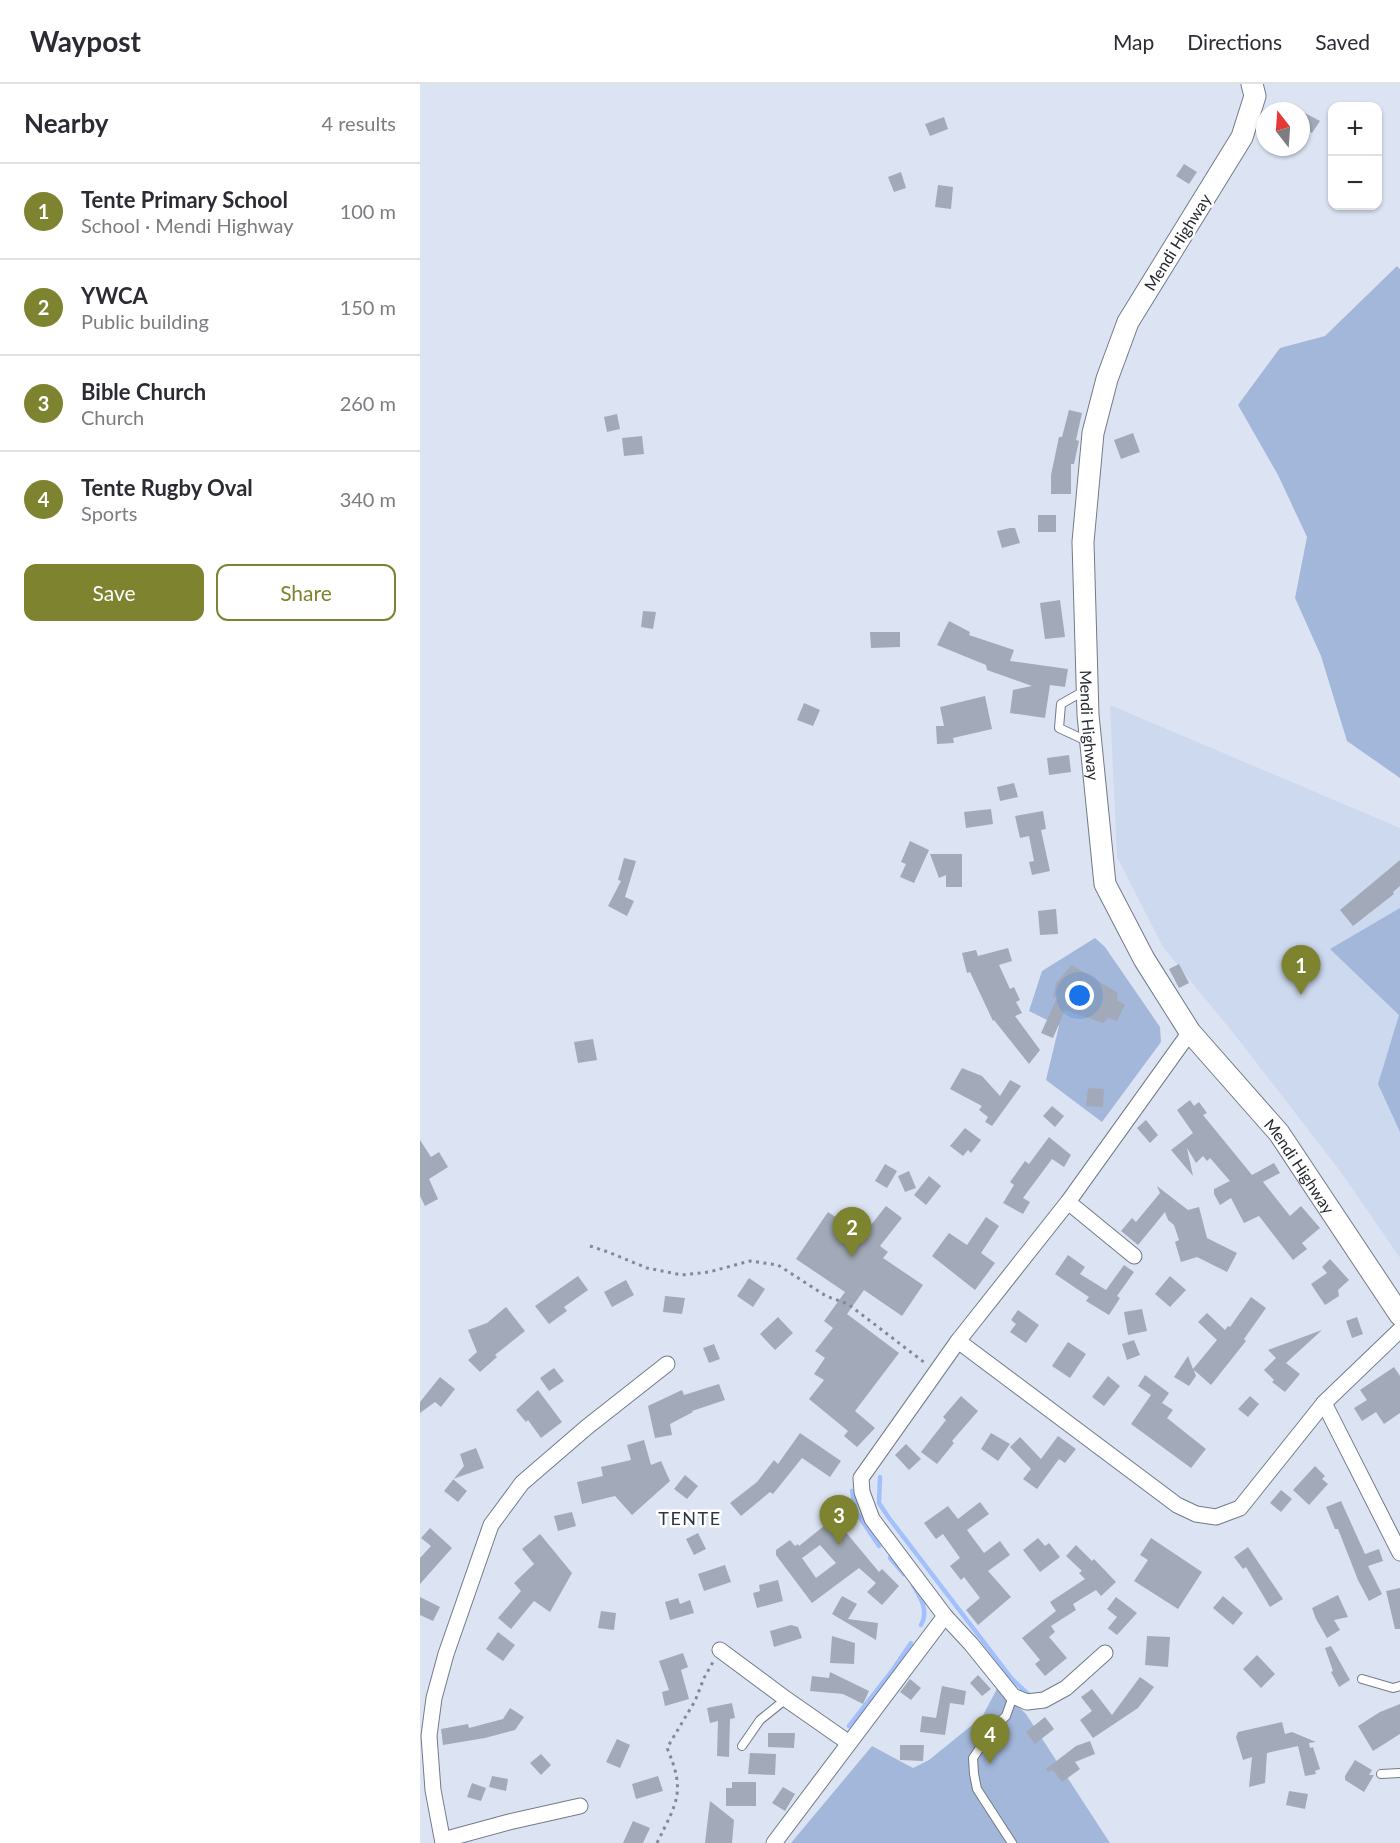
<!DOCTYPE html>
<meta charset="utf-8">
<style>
:root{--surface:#fff;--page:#f7f7f7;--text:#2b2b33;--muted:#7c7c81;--line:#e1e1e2;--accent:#7d832e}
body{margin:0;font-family:Lato,sans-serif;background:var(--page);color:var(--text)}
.controls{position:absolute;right:18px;top:18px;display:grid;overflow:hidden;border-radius:12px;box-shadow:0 2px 4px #0004}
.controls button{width:54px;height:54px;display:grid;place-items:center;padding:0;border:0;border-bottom:2px solid var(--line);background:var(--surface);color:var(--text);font:30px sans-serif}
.compass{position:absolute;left:836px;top:18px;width:54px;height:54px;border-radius:50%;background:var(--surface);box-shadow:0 2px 4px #0004;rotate:343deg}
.you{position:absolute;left:660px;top:912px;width:21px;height:21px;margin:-15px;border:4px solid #fff;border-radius:50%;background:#1a73e8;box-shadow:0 0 0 9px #1a73e833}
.badge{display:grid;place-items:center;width:39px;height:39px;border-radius:50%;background:var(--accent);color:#fff;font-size:20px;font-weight:700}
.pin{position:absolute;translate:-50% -50px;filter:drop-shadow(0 2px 3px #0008)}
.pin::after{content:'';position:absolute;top:32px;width:21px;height:18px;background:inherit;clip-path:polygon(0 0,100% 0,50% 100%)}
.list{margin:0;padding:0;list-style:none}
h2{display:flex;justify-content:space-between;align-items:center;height:78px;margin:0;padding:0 24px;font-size:26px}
h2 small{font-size:20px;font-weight:400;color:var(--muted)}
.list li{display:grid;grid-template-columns:39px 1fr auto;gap:18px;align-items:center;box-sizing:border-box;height:96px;padding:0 24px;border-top:2px solid var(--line)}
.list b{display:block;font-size:22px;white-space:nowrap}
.list p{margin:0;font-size:20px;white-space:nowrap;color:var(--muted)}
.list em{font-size:20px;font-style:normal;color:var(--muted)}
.actions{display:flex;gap:12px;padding:18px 24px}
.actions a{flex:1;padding:14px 0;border:2px solid var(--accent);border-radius:12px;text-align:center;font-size:21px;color:var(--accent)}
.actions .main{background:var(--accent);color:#fff}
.map{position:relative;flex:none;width:980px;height:1759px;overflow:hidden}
header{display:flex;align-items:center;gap:36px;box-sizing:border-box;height:84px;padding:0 30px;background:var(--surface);border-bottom:2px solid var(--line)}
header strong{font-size:28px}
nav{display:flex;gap:33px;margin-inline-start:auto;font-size:21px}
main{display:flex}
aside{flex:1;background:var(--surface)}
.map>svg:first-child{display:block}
.built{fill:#cdd9ef}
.green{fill:#a3b7db}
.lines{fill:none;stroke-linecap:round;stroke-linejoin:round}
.stream{stroke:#a2c1fc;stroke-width:4.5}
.building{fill:#a2aab9;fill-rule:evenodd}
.service-casing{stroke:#737a88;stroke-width:10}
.minor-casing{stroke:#737a88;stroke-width:17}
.secondary-casing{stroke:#737a88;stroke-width:23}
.path{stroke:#848a95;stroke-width:3;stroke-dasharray:3 4.5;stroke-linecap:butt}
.service{stroke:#fff;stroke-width:8}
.minor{stroke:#fff;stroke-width:15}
.secondary{stroke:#fff;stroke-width:21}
.labels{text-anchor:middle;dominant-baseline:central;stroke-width:5;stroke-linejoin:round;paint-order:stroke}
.street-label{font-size:16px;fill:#25282e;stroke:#fff}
.neighbourhood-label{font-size:18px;letter-spacing:1.5px;fill:#2f3542;stroke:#fff}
</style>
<header>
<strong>Waypost</strong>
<nav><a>Map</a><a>Directions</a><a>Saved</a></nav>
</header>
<main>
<aside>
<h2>Nearby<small>4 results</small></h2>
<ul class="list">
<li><span class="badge">1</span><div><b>Tente Primary School</b><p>School · Mendi Highway</p></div><em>100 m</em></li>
<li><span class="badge">2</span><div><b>YWCA</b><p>Public building</p></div><em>150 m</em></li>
<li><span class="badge">3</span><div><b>Bible Church</b><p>Church</p></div><em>260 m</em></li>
<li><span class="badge">4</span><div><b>Tente Rugby Oval</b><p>Sports</p></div><em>340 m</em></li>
</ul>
<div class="actions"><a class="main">Save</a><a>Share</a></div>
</aside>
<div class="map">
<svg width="980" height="1759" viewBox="0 0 980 1759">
<rect width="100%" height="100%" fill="#dce4f4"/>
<polygon class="built" points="690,621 980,744 980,1174 923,1091 822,960 743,863 697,773"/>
<g class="green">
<polygon points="977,182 980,185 980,694 927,657 901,572 875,514 887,453 858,391 818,321 860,264 905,252"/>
<polygon points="980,824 980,1048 958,1000 979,931 910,865"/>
<polygon points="675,854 685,863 740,943 741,958 682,1038 626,996 639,942 609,927 622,887"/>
<polygon points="578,1603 606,1630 690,1759 371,1759 452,1662 493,1684 509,1676 562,1633"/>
</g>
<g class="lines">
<g class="stream">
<polyline points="460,1393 459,1419 469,1434 592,1595 609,1611"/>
<polyline points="432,1407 437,1429 459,1462"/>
<polyline points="470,1474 484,1490"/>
<path d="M493,1501C501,1514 509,1527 501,1541"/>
<polyline points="429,1642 472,1587 491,1559"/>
</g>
</g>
<g class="building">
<polygon points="881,27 900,37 892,49 881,42"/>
<polygon points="524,33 528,45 510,52 505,40"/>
<polygon points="764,80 777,88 769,100 756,92"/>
<polygon points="481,88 486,104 474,108 468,93"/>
<polygon points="518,101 533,103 531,125 515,123"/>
<polygon points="649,326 662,329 656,356 659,357 654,380 651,380 651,410 631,410 631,391 639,353 642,353"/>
<polygon points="197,330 200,345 187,348 184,333"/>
<polygon points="713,349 720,368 701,375 694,356"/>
<polygon points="222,352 224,370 204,372 202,354"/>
<rect x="618" y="431" width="18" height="17"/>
<polygon points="590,444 595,444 600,459 582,464 577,447"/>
<polygon points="640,516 645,553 625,555 620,519"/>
<polygon points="223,527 236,528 233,545 221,543"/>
<polygon points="529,537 550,548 549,551 594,566 590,577 648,585 645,603 630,601 625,634 590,629 593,606 612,602 567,586 566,581 517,561"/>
<polygon points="450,548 480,548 480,563 451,564"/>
<polygon points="565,612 572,645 533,654 534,659 517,660 516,642 524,642 520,623"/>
<polygon points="384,619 400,626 393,642 377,636"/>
<polygon points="649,671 651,688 629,691 627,674"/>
<polygon points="594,699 598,713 580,717 577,703"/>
<polygon points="571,725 573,740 546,744 544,728"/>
<polygon points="623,727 626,745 621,746 630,787 612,791 609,778 614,777 609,752 600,754 595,732"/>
<polygon points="490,757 509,766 494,799 480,793 486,780 481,778"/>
<polygon points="510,770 542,770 542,803 526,803 526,791 519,794"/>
<polygon points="204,774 216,777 205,813 214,817 207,832 188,822 201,797 198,796"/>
<polygon points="980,776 980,802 973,808 974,810 933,842 920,826"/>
<polygon points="636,825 638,850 620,851 618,827"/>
<polygon points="588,864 592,877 579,881 590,905 594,903 600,916 596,918 602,929 595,932 620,966 609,980 574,936 573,937 550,888 547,889 542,869 556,866 558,872"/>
<polygon points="759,880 769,899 759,904 749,885"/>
<polygon points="652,881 698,909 697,916 705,921 697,937 688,934 683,939 645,926 633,954 621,949 638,912 633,914 636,899"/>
<polygon points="173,955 177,976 158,979 154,958"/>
<polygon points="542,984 562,992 580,1012 590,996 601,1002 572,1042 565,1038 568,1033 559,1026 562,1022 530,1005"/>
<polygon points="668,1004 684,1005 683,1023 666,1022"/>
<polygon points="770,1016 774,1022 779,1018 787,1029 783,1031 832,1091 854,1079 860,1089 843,1098 870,1132 881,1122 900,1144 882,1159 887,1165 873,1176 839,1132 824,1139 811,1114 800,1121 794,1110 794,1105 810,1097 790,1074 787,1077 783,1072 776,1079 767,1064 773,1092 751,1066 773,1049 757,1026"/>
<polygon points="632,1022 644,1032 635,1043 623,1032"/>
<polygon points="726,1036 738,1051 730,1059 717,1044"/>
<polygon points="545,1044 561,1056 551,1069 548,1066 543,1072 530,1062"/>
<polygon points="629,1053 651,1071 644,1083 632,1075 603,1114 610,1118 603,1130 583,1119 594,1101 590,1098 605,1077 609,1080"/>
<polygon points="0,1056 11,1073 19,1068 28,1083 9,1095 18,1115 5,1122 0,1112"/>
<polygon points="465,1080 477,1087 467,1104 455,1097"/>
<polygon points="489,1087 496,1104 485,1108 478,1092"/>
<polygon points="509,1092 521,1102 506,1121 494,1111"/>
<polygon points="737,1102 768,1126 779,1123 787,1154 817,1169 807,1188 777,1173 761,1178 755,1158 759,1156 754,1141 748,1136 745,1128 718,1161 701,1147 712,1134 716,1138 740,1109"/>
<polygon points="466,1122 482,1134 460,1162 468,1168 463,1174 503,1201 482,1232 444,1206 427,1230 479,1269 435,1327 455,1344 437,1363 424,1352 428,1347 389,1315 404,1296 394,1290 405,1274 395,1267 413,1244 404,1237 425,1208 376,1175 408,1128 443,1151"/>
<polygon points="566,1133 579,1142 561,1169 575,1179 555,1206 512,1172 529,1149 547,1161"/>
<polygon points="648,1171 665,1183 660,1190 686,1206 704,1181 714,1188 697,1212 700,1214 689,1231 666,1217 669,1213 635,1190"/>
<polygon points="910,1175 929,1196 918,1206 919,1212 905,1221 891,1200 907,1189 902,1183"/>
<polygon points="158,1192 168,1206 144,1223 147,1227 129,1240 115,1222"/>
<polygon points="750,1192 766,1206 750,1223 735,1210"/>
<polygon points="329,1194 345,1205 333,1223 317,1212"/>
<polygon points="206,1196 214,1211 192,1223 184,1208"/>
<polygon points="245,1212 265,1214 262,1230 243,1228"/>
<polygon points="831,1213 846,1224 824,1255 826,1257 791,1301 774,1286 776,1292 769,1302 754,1293 768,1272 773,1285 797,1256 778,1238 787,1229 805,1246 808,1242 810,1243"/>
<polygon points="86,1223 105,1247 75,1271 77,1273 60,1288 48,1276 57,1268 48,1246 67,1239"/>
<polygon points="722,1225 727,1247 708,1251 704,1228"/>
<polygon points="598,1226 619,1241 606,1259 590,1248 596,1240 591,1236"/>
<polygon points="358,1233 373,1249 355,1266 340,1250"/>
<polygon points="937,1233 943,1250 932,1254 926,1237"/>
<polygon points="902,1246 866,1279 880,1290 865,1308 852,1298 854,1296 844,1286 856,1274 848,1266"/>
<polygon points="714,1256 720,1271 707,1276 702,1260"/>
<polygon points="648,1258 666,1270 650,1294 632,1282"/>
<polygon points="294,1260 300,1275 289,1279 283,1264"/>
<polygon points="974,1283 980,1292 980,1329 964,1340 956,1328 942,1337 934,1324 947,1316 940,1306"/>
<polygon points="134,1284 144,1297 129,1307 120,1294"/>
<polygon points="725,1291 749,1309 742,1319 753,1326 747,1334 786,1365 771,1384 711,1340 731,1311 718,1302"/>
<polygon points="688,1292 700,1302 684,1322 672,1313"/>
<polygon points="20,1293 35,1305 21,1323 15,1318 0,1329 0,1318"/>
<polygon points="299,1300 305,1316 272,1327 273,1328 250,1340 252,1351 235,1354 228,1322 262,1306 264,1311"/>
<polygon points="118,1306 142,1338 121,1354 108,1336 106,1338 96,1326"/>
<polygon points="541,1312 558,1327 532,1357 534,1359 517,1380 501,1368 526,1336 523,1333"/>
<polygon points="830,1312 839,1320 828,1333 818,1325"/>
<polygon points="380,1349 421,1377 410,1393 382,1374 353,1410 350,1408 321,1432 310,1419 337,1398 354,1376 358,1380"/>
<polygon points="571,1349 590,1360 578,1377 561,1365"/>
<polygon points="638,1352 656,1365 645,1379 639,1375 617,1405 603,1395 611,1385 590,1363 600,1353 621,1375"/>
<polygon points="224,1356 231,1381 241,1377 250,1397 212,1431 195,1412 162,1420 157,1398 183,1392 181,1383 211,1376 207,1361"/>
<polygon points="486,1360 501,1375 489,1386 475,1371"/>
<polygon points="56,1364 64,1384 33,1395 47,1407 38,1418 24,1407 44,1382 40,1370"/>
<polygon points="895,1382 905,1392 902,1395 908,1400 889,1421 873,1406"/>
<polygon points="265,1391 278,1402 267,1415 254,1405"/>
<polygon points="861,1406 872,1415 861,1428 850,1419"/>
<polygon points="921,1417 945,1470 959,1465 963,1477 948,1482 962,1510 949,1517 938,1496 918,1445 915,1445 906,1423"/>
<polygon points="560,1418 569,1430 547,1446 564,1469 580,1457 590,1471 568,1487 591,1513 558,1541 546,1526 560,1514 544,1493 541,1496 530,1482 540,1474 523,1450 516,1455 504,1439 528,1422 538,1435"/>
<polygon points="152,1428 156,1442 138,1447 134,1432"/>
<path d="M414,1434L459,1488L462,1485L479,1502L462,1521L447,1508L456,1499L439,1484L392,1519L356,1471V1466L370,1456L375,1462L378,1460L379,1462ZM400,1461L416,1479L396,1494L382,1474Z"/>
<polygon points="10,1444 32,1464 0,1500 0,1474 11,1462 1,1454"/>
<polygon points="278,1449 286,1465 274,1471 266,1455"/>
<polygon points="120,1450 152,1489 130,1528 114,1517 91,1545 78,1534 101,1507 94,1499 114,1480 102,1465"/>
<polygon points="618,1454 625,1462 629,1459 640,1473 620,1488 603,1466"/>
<polygon points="731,1454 782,1488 758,1525 714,1497 728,1476 720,1471"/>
<polygon points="656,1461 672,1477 674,1475 696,1498 681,1512 676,1506 653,1520 656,1526 631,1542 635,1548 629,1553 647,1574 625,1592 615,1580 620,1576 602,1554 636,1527 630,1518 665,1495 659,1489 662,1487 646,1472"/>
<polygon points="828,1463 863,1515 850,1523 826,1483 823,1485 814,1473"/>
<polygon points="305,1481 311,1498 284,1507 278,1490"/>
<polygon points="358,1496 363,1517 337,1524 333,1509 340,1507 339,1501"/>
<polygon points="980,1504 980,1545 975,1545 966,1507"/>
<polygon points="918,1511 928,1533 914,1536 920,1546 907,1554 896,1535 892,1524"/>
<polygon points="422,1512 437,1520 428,1535 458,1539 456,1556 412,1530"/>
<polygon points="803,1512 823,1529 813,1541 793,1524"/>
<polygon points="0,1513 20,1523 13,1537 0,1531"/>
<polygon points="696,1513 717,1529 697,1551 688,1544 697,1533 687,1525"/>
<polygon points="258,1514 260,1520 270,1516 274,1529 250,1536 245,1518"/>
<polygon points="181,1527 196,1529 194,1546 178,1544"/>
<polygon points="371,1541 378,1543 382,1554 354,1563 350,1547"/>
<polygon points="78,1548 95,1561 83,1577 66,1565"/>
<polygon points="412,1552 435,1559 434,1580 410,1579"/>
<polygon points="727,1552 750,1553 748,1583 725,1581"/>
<polygon points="911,1562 930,1596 919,1603 911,1588 913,1587 905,1564"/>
<polygon points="263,1569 268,1583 261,1586 269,1615 245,1622 242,1608 249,1606 239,1577"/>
<polygon points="837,1571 855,1590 841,1604 823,1585"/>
<polygon points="410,1588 449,1607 443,1620 423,1610 390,1607 392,1592 409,1594"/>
<polygon points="558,1591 571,1605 562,1612 550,1599"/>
<polygon points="720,1593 734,1603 718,1624 673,1654 660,1636 672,1627 661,1613 672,1605 692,1631"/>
<polygon points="490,1595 501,1604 491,1616 480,1608"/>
<polygon points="522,1602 546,1607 544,1621 530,1619 525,1651 500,1648 502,1632 516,1634"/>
<polygon points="312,1619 315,1634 310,1635 309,1673 297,1672 298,1637 290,1639 287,1624"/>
<polygon points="980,1620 980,1650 953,1667 938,1642 960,1628"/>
<polygon points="90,1624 104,1633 95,1646 65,1654 23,1661 21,1645 48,1640 49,1644 83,1635"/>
<polygon points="625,1633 634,1645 615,1660 606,1648"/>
<polygon points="862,1638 865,1650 872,1648 896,1658 889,1659 890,1664 893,1663 900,1685 895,1687 896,1690 885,1692 878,1662 847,1669 845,1699 829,1703 832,1673 823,1676 816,1653 818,1648"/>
<polygon points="348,1649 375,1649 374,1664 348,1663"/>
<polygon points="197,1655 210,1661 200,1684 186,1678"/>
<polygon points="670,1657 675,1670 655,1678 660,1685 642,1698 633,1686 628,1688 626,1685 656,1662"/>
<polygon points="480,1661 504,1661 503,1677 480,1676"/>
<polygon points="330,1669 356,1670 355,1691 328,1690"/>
<polygon points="121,1670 131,1681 121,1691 110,1679"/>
<polygon points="935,1676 952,1686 949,1691 954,1691 944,1708 925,1696 925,1692"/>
<polygon points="72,1692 88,1695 86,1707 69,1703"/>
<polygon points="238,1692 243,1707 216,1715 212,1700"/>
<polygon points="312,1698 336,1698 336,1722 306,1722 306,1704 312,1704"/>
<polygon points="52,1699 66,1704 61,1717 47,1713"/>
<polygon points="363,1703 375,1710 365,1727 352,1719"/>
<polygon points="869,1707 888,1710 885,1725 866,1721"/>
<polygon points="290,1717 314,1736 312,1759 285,1759"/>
<polygon points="213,1737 230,1744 223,1759 203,1759"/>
</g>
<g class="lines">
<defs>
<g id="service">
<polyline points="664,607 641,620 639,644 667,657"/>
<polyline points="942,1595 973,1604 980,1602"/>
<polyline points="322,1662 340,1636 366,1615"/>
<polyline points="961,1690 980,1689"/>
<polyline points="592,1759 557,1705 554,1690 553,1674 574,1643 586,1632 593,1612"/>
</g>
<g id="minor">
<polyline points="648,1118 714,1172"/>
<polyline points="538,1257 757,1421 776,1430 796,1433 820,1424 904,1319 980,1246"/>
<polyline points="904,1319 980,1469"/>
<polyline points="300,1566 366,1615 429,1659"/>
<polyline points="685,1569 646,1604 624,1616 607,1618 593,1612 551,1560 525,1532 452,1435 442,1408 441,1394 538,1257 648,1118 770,948"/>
<polyline points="23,1756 89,1738 160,1722"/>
<polyline points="23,1759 13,1706 9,1652 14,1614 26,1570 71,1441 102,1399 167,1343 247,1280"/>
<polyline points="354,1759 525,1532"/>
</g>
<g id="secondary">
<path id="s1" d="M832,0L835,12L822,53L708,238L687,295L673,349L663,458L668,631L685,800L724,875L770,948L859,1049L980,1231"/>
</g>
</defs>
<use href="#service" class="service-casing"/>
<use href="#minor" class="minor-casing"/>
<use href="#secondary" class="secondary-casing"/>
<g class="path">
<polyline points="170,1162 188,1168 227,1184 262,1191 289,1188 330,1177 358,1181 406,1212 428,1220 505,1279"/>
<path d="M237,1759C257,1718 266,1708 247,1664L275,1617L284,1594L293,1578"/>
</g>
<use href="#service" class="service"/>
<use href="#minor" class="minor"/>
<use href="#secondary" class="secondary"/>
</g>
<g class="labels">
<g class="street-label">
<text transform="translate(757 158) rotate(-58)">Mendi Highway</text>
<text stroke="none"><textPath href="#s1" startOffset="682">Mendi Highway</textPath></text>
<text stroke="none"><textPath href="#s1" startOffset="1186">Mendi Highway</textPath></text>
</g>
<g class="neighbourhood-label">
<text x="270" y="1434">TENTE</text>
</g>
</g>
</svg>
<div class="controls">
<button>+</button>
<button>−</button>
</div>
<svg class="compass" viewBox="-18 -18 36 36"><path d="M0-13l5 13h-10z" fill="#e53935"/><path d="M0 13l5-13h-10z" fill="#7c7c81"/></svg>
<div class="you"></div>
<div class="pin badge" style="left:881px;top:911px">1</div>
<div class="pin badge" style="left:432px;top:1173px">2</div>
<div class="pin badge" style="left:419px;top:1461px">3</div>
<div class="pin badge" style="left:570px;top:1680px">4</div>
</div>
</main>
